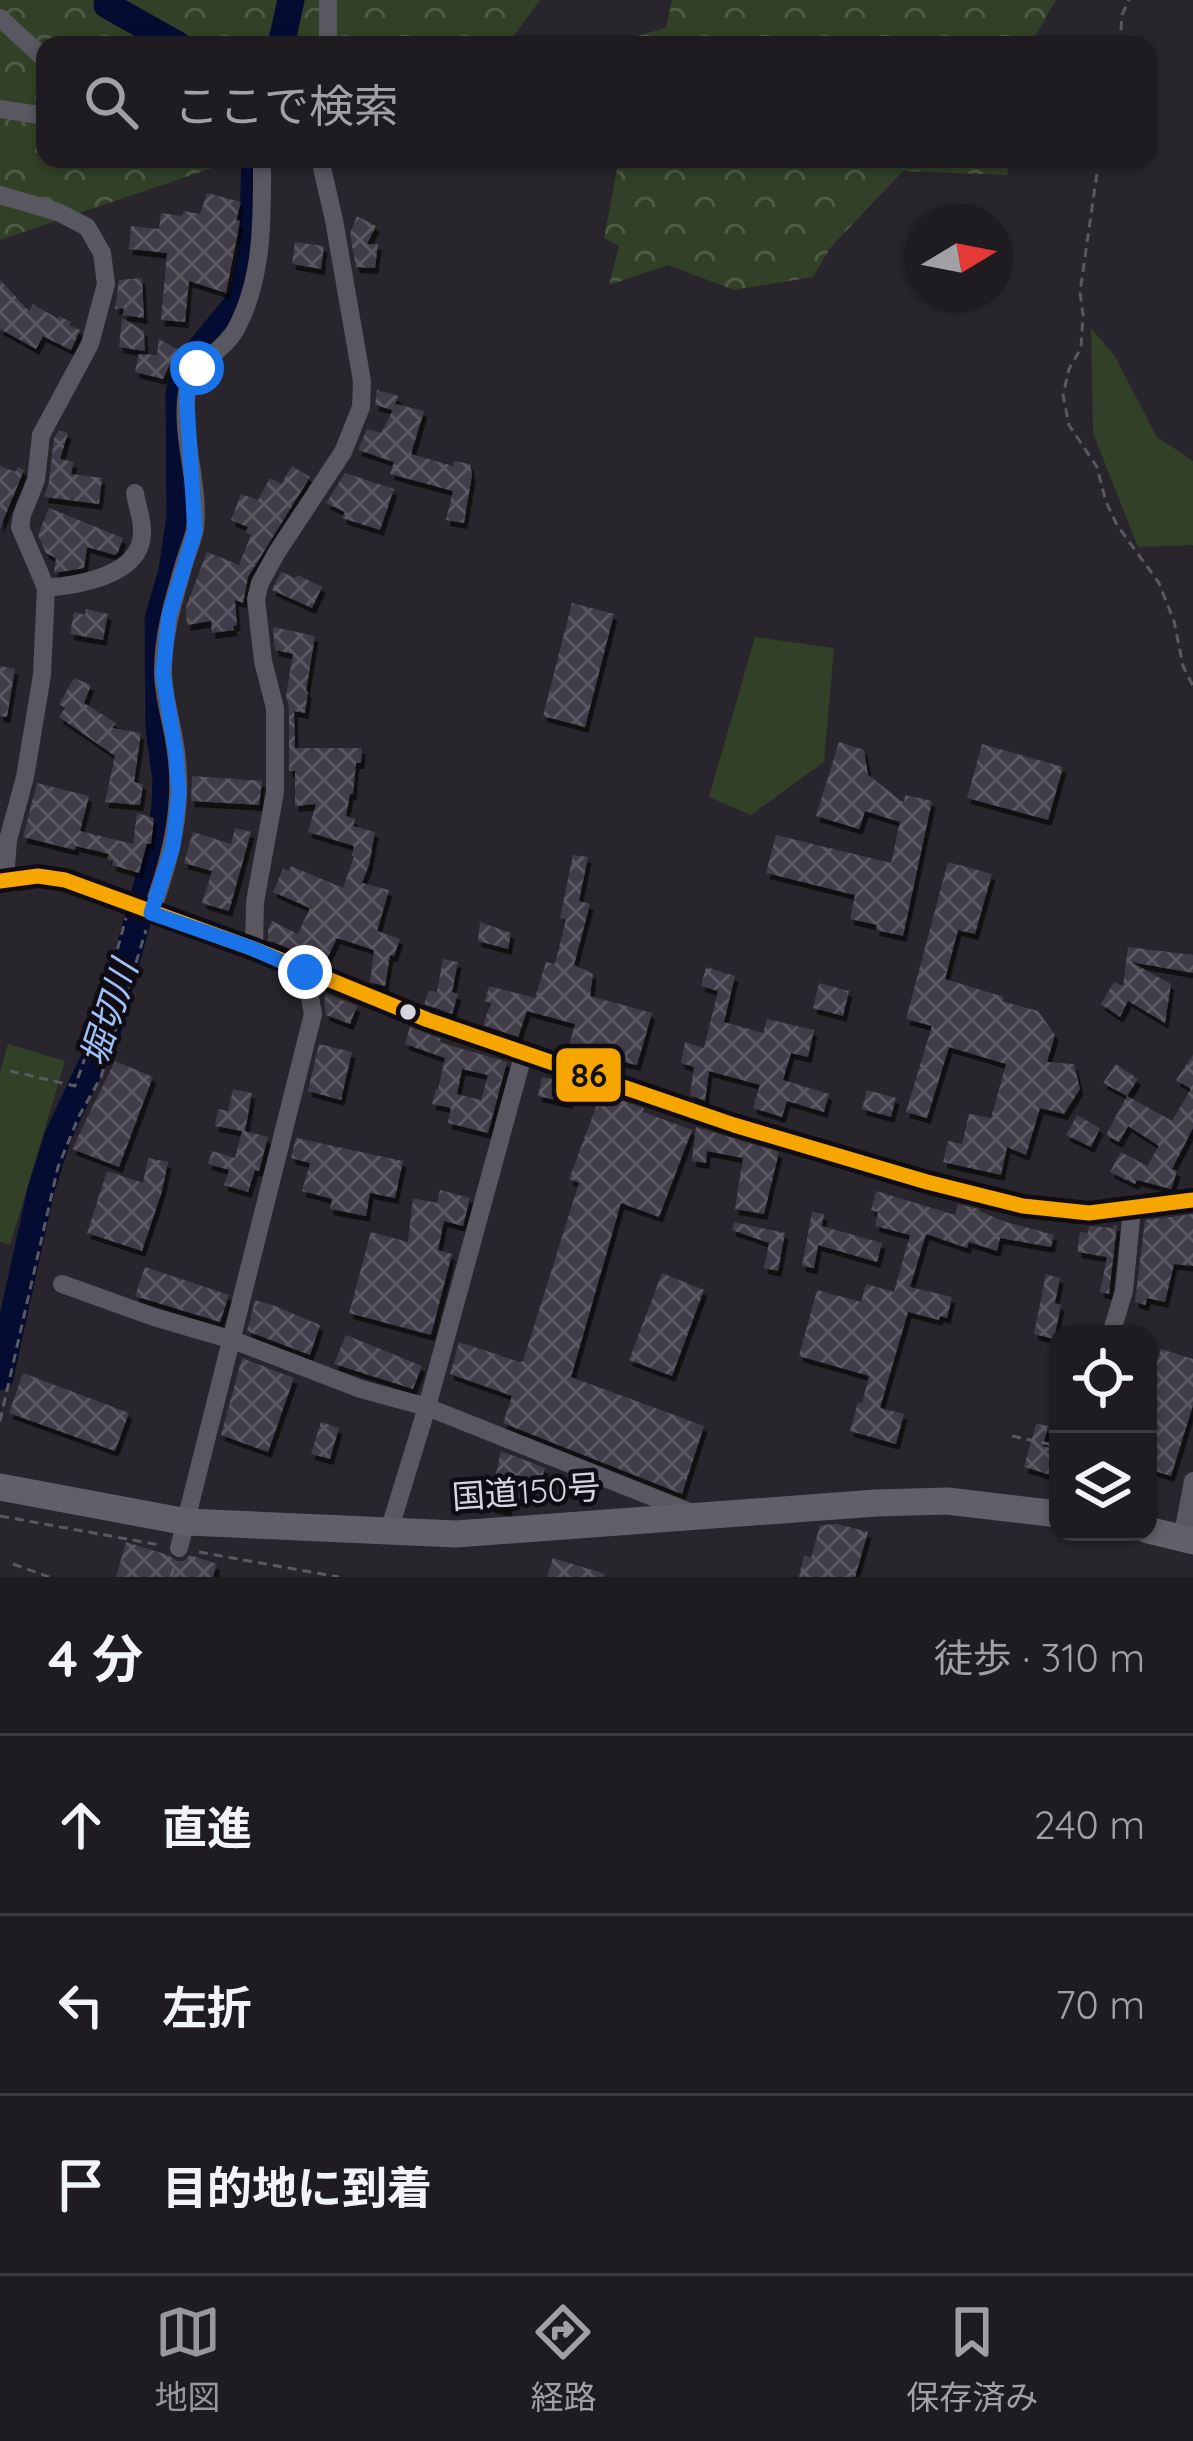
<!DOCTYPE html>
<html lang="ja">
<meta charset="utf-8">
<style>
:root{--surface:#1e1c21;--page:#2b292e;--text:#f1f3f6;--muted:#a1a1a5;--line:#3c3a3f;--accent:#99979e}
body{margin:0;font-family:Quicksand,"Noto Sans JP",sans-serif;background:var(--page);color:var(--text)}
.controls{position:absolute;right:36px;bottom:36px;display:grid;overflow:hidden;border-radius:24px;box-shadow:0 3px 9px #0004}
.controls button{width:108px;height:108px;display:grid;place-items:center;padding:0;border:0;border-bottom:3px solid var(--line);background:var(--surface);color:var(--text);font:60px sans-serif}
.compass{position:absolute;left:905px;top:204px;width:108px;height:108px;border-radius:50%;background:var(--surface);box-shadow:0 3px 9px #0004;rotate:80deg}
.stop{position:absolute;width:36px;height:36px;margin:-27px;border:9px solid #1a73e8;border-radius:50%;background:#fff}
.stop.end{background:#1a73e8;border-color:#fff;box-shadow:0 3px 12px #0008}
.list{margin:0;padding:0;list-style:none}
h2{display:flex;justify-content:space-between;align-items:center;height:156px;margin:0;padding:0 48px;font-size:51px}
h2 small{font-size:39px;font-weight:400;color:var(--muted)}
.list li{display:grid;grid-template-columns:78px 1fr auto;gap:36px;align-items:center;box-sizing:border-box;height:180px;padding:0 48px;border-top:3px solid var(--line)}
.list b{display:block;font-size:45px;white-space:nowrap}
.list em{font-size:39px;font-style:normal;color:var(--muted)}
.icon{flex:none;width:66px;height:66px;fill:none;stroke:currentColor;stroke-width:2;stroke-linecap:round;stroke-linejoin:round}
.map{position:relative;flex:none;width:1193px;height:1577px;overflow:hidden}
.search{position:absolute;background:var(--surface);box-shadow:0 3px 9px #0004;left:36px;right:36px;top:36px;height:132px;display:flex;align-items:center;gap:30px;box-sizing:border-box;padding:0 42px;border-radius:24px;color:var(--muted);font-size:45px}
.sheet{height:696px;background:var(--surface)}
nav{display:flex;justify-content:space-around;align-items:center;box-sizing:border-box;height:168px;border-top:3px solid var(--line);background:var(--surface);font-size:33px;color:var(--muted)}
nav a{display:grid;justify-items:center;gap:6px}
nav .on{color:var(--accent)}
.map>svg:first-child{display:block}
.green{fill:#324027}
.forest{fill:url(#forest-crowns)}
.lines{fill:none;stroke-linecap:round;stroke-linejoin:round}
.river{stroke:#040d31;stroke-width:27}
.building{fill:url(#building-cross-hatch);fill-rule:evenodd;filter:url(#shadow)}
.path{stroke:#5a5960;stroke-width:3;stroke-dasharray:9 6;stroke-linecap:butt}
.minor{stroke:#595860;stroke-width:18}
.highway{stroke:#61606a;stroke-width:27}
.bus-1-casing{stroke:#0f0d13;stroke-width:24}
.bus-1{stroke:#f7a600;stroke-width:15}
.route{stroke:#1a73e8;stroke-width:15}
.bus-dot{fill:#d6d4dc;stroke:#0f0d13;stroke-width:4.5}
.labels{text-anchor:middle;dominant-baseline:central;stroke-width:9;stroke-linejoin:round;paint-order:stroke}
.street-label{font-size:33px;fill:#d6d4dc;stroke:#0f0d13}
.water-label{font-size:36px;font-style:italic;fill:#9fc1f9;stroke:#0f0d13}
.line-badge{stroke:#0f0d13;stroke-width:4.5}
.pale-badge-label{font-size:33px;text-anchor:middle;font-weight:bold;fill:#111}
</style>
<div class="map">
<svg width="1193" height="1577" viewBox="0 0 1193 1577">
<defs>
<pattern id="forest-crowns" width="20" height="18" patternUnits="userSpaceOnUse" patternTransform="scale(3)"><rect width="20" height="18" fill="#324027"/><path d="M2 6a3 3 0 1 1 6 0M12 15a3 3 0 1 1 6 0" fill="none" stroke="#4f5b46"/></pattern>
<pattern id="building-cross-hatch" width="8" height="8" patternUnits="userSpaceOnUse" patternTransform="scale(3)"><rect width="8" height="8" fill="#403d48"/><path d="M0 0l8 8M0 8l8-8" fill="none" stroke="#5b5862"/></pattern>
<filter id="shadow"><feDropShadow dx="3.5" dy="6" stdDeviation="0" flood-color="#0009"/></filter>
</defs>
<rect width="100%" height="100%" fill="#28262c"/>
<g class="green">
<polygon points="1091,328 1114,355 1157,437 1193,461 1193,545 1138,547 1093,433"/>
<polygon points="755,637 834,648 824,762 751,815 709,797"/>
<polygon points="8,1044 65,1061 10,1245 0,1242 0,1072"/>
</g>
<g class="forest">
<polygon points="0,0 540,0 507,45 45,45 45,159 239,159 0,240"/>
<polygon points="672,0 1056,0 1030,45 601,45 666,28"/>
<polygon points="619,159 1010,159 1007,175 903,171 830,248 813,277 734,290 668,265 609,285 619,246 604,238"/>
</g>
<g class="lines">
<g class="river">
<polyline points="108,0 107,5 178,45"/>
<polyline points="281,45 291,0"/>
<polyline points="0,1377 41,1190 58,1136 108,1029 159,840 165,807 166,780 159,729 158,619 172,571 180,517 179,394 184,372 195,355 242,298 252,252 255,159"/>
</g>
</g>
<g class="building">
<polygon points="207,193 241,202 236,220 240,221 226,293 189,281 185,322 161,320 167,253 129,249 131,226 159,229 161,213 182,216 184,211 200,214"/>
<polygon points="357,216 376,226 367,244 378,244 375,268 356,267 350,234"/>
<polygon points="295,242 324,246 321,269 292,264"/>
<polygon points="142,278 144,318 123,315 124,308 115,309 119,280"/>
<polygon points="0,280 29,311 33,304 58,319 59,316 71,322 69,325 80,330 71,350 43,336 36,349 0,329"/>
<polygon points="122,318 144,331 145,351 119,347"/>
<polygon points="159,339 177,349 163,379 135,372 139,354 157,355"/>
<polygon points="377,390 398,396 394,408 396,404 424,411 411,454 453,466 454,461 470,464 472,475 464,523 446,520 453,491 390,474 394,462 358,450 367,429 381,433 393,410 375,405"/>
<polygon points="59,430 68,433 60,459 74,462 71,474 102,478 99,504 44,497 49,482 54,439"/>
<polygon points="0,466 16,472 18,467 24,470 0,528"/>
<polygon points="292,466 310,477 248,577 243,603 235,600 237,625 233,626 234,630 212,633 211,621 187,625 186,607 207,552 239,565 251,535 246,532 248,527 231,520 241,494 258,500 270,478 281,484"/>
<polygon points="345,473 394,489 380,530 342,518 345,512 326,503"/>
<polygon points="49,508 123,538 118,552 115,555 87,547 84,568 54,573 56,558 46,553 38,535"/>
<polygon points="281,572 295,578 298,575 322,587 312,608 272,590"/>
<polygon points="572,603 614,614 585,727 543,716"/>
<polygon points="86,609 108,614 103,640 70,634 74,612 85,615"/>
<polygon points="273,627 315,636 306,691 308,692 305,713 294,711 295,748 362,748 361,763 356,763 353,794 350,794 346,816 355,819 353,826 375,832 369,865 362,883 389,890 377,931 400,939 394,956 390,955 385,986 370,982 374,950 337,938 325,963 268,940 268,930 272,921 298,934 310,908 273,892 283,869 289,871 291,866 343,888 354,856 352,856 354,846 308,832 316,804 295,806 295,771 289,771 289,708 286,695 293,654 275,650"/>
<polygon points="0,666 15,669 7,717 0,716"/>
<polygon points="74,678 91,685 84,703 116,723 112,728 141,733 134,782 143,784 140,805 105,802 115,756 59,717 65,708 59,704"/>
<polygon points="839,742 864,750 868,775 904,803 905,795 932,801 903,936 876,930 877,925 850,919 855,895 766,873 776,835 891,863 900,822 865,811 859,829 816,816"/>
<polygon points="982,744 1063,767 1048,820 967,798"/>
<polygon points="192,776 262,781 259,805 191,801"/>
<polygon points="37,783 89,796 80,831 133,844 137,813 154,818 151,844 147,843 139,873 112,865 113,861 107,859 109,854 76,846 75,850 23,837"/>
<polygon points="235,828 251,832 229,911 202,903 212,871 184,863 193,832 231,844"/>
<polygon points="573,855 588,857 579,901 590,904 574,965 593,974 590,996 652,1013 637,1065 568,1050 575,1024 527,1011 518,1037 483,1025 491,1003 485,1001 489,986 535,998 546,962 555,964 566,919 560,918"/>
<polygon points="948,862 992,874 975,934 958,930 945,979 1004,997 1002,1001 1038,1011 1055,1035 1047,1062 1074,1064 1080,1089 1064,1114 1040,1108 1026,1155 1007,1147 1001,1175 943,1162 948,1141 962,1144 969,1114 991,1118 1006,1064 949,1047 927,1118 906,1112 932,1026 906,1019"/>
<polygon points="480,922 511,933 508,949 478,941"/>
<polygon points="1128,947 1193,955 1193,973 1131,962 1171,984 1165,1023 1128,1001 1120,1017 1101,1004 1114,982 1123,986"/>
<polygon points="443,959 458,962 452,992 458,994 452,1014 424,1004 429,990 437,992"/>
<polygon points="706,967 735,976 724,1022 763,1033 767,1019 814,1030 808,1057 791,1053 783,1080 829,1094 824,1112 787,1101 782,1117 753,1108 760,1085 709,1071 705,1101 690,1095 694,1067 681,1063 685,1042 704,1048 718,991 701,986"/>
<polygon points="819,983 849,991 843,1016 813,1008"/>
<polygon points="326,994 357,1006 350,1024 326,1015 324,1000"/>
<path d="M410,1027L441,1039L439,1042L507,1062L488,1133L448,1123L451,1108L432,1104L436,1089L438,1090L445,1058L405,1044ZM462,1069L488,1075L481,1100L457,1094Z"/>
<polygon points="319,1044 352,1052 341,1100 308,1091"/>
<polygon points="1193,1055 1193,1128 1172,1169 1177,1171 1171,1189 1137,1180 1135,1184 1110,1172 1121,1152 1147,1166 1159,1146 1128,1126 1119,1142 1106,1135 1127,1096 1103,1083 1116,1064 1138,1079 1127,1096 1172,1121 1191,1089 1176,1080"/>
<polygon points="115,1061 153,1077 119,1167 72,1149"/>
<polygon points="542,1077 573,1084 569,1103 538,1096"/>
<polygon points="233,1089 252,1093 245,1131 268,1137 259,1171 255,1170 248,1192 224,1185 229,1170 208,1164 212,1151 235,1158 242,1131 215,1126 218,1109 228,1111"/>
<polygon points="867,1090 896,1098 891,1117 862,1109"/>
<polygon points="601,1094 644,1108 643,1112 692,1130 659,1217 621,1203 571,1377 704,1426 682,1494 503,1423 512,1396 450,1374 459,1342 520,1362 523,1361 579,1183 569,1179"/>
<polygon points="1077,1115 1100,1128 1091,1147 1066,1135"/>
<polygon points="696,1127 779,1152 764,1214 735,1209 743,1158 707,1151 706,1163 692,1161"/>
<polygon points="296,1138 403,1161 395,1198 370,1193 366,1216 330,1209 332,1199 302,1191 310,1163 291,1158"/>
<polygon points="148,1158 168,1162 162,1191 142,1251 87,1233 107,1171 143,1183"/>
<polygon points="440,1190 470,1198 463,1226 444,1221 438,1250 452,1254 431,1335 349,1313 371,1232 408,1242 413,1198 437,1203"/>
<polygon points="876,1191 955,1215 958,1204 979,1209 979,1211 1006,1222 1054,1235 1051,1247 1000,1238 997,1251 969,1242 967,1248 926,1234 910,1287 952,1297 947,1318 940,1316 939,1320 908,1312 880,1408 904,1414 896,1444 850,1431 858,1402 862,1403 869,1376 799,1356 817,1290 861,1302 866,1284 894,1292 910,1235 875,1226 878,1212 871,1210"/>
<polygon points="812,1212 824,1214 822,1226 882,1243 877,1262 818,1245 814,1268 802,1266"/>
<polygon points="1193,1214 1193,1266 1174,1264 1165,1302 1147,1298 1145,1305 1135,1302 1145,1220"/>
<polygon points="734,1222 785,1233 778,1271 764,1268 769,1243 732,1230"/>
<polygon points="1114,1225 1117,1225 1109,1294 1100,1292 1107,1257 1078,1252 1078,1246 1080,1232 1088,1233 1089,1226 1113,1228"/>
<polygon points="145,1267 229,1295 220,1322 135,1296"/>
<polygon points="662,1273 704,1290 672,1376 629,1360"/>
<polygon points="1046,1274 1060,1278 1055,1303 1061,1305 1054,1339 1034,1334"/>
<polygon points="255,1300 275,1306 320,1325 310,1355 247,1331"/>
<polygon points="346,1335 422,1366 413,1389 334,1364"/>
<polygon points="1161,1349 1193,1359 1193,1405 1171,1476 1148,1469 1148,1392"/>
<polygon points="242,1358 294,1378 268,1452 221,1435"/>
<polygon points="23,1373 129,1413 115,1451 9,1413"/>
<polygon points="321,1422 339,1428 330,1459 311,1454"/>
<polygon points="1036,1424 1048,1426 1043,1446 1058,1450 1054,1476 1024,1467"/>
<polygon points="501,1451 545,1468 541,1481 516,1475 508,1511 489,1506"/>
<polygon points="838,1524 868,1532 855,1577 799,1577 804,1555 811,1558 820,1525"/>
<polygon points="126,1542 168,1555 177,1561 184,1561 190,1555 217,1564 213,1577 116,1577"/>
<polygon points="553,1558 605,1574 604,1577 547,1577"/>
</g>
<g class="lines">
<g class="path">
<polyline points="1120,45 1122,15 1129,0"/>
<polyline points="1099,159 1080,292 1083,315 1081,348 1069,369 1063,395 1069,425 1097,467 1106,502 1117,525 1159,583 1174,621 1183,666 1193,686"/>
<polyline points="10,1071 75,1086 95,1030 126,918"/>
<polyline points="0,1421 58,1167 79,1116 101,1077 146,930"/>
<polyline points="1012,1436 1058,1446"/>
<polyline points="0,1516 160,1545"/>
<polyline points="199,1552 339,1577"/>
<polyline points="13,1564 49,1577"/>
<polyline points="171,1577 176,1562"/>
</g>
<g class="minor">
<polyline points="0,18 45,59"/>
<polyline points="328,45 328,0"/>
<polyline points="0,109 45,116"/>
<polyline points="0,195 58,212 87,227 102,253 106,284 90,344 41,435 36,480 22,515 20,527 46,588 42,675 25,777 8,840 5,880"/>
<path d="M46,588C78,585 141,576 142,533C143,521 137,506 135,493"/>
<polyline points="0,881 38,876 65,880 254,949 428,1020 734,1125 927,1182 1023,1206 1089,1213 1193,1200"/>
<path d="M151,913C170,860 184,809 176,752C173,725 163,698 163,671C163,634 174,599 184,564C187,553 193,540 195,529C200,484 180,437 187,392C191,363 223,353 236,329C264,277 262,216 262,159"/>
<polyline points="254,949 255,902 275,792 275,708 263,661 256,599 260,583 277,552 343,452 361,407 362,381 334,220 320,159"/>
<polyline points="62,1284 154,1317 233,1340 361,1389 427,1407 695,1514"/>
<polyline points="1111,1334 1124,1291 1132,1209"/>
<polyline points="389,1531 427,1407 524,1052"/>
<polyline points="1182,1539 1193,1481"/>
<polyline points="179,1548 313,1014 305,972"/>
</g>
<g class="highway">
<polyline points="0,1487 187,1522 456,1534 876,1503 947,1501 1058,1514"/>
<polyline points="1148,1530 1193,1541"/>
</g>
<defs>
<polyline id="bus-1" points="0,881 38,876 65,880 254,949 428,1020 734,1125 927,1182 1023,1206 1089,1213 1193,1200"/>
</defs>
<use href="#bus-1" class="bus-1-casing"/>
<use href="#bus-1" class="bus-1"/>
</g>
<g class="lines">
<polyline class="route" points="197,368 187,389 187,403 195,531 169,616 163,674 176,754 179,794 173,846 151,913 254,949 305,972"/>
</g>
<circle class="bus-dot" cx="408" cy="1012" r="10"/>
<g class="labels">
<g class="street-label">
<text transform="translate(526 1491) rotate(-4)">国道150号</text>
</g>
<g class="water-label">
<text transform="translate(108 1013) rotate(-72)">堀切川</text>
</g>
</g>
<rect class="line-badge" x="554" y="1046" width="69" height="58" rx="12" fill="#f7a600"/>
<g class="pale-badge-label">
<text x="589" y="1087">86</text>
</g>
</svg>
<div class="controls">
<button><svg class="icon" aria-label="locate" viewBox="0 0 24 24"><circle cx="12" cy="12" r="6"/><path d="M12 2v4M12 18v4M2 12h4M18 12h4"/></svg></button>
<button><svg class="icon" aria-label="layers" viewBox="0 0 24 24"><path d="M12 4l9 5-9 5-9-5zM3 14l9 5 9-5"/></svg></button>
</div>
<svg class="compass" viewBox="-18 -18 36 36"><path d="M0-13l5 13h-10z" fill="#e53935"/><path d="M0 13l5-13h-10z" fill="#a1a1a5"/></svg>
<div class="stop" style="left:197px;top:368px"></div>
<div class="stop end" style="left:305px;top:972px"></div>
<div class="search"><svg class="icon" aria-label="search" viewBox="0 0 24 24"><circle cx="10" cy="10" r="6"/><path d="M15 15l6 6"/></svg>ここで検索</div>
</div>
<section class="sheet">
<h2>4 分<small>徒歩 · 310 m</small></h2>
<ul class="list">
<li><svg class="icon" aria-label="ahead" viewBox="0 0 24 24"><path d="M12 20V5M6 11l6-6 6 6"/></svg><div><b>直進</b></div><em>240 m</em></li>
<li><svg class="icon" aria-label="left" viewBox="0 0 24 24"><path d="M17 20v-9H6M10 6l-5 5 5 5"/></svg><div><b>左折</b></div><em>70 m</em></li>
<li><svg class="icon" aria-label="arrive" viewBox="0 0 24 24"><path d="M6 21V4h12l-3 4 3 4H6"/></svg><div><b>目的地に到着</b></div></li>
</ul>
</section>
<nav>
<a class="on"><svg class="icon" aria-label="map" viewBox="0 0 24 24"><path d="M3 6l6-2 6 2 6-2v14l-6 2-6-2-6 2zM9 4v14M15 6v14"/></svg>地図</a>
<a><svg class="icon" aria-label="directions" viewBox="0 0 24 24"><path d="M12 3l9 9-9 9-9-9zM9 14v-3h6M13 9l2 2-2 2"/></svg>経路</a>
<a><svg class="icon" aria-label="saved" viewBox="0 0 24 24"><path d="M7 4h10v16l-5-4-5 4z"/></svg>保存済み</a>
</nav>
